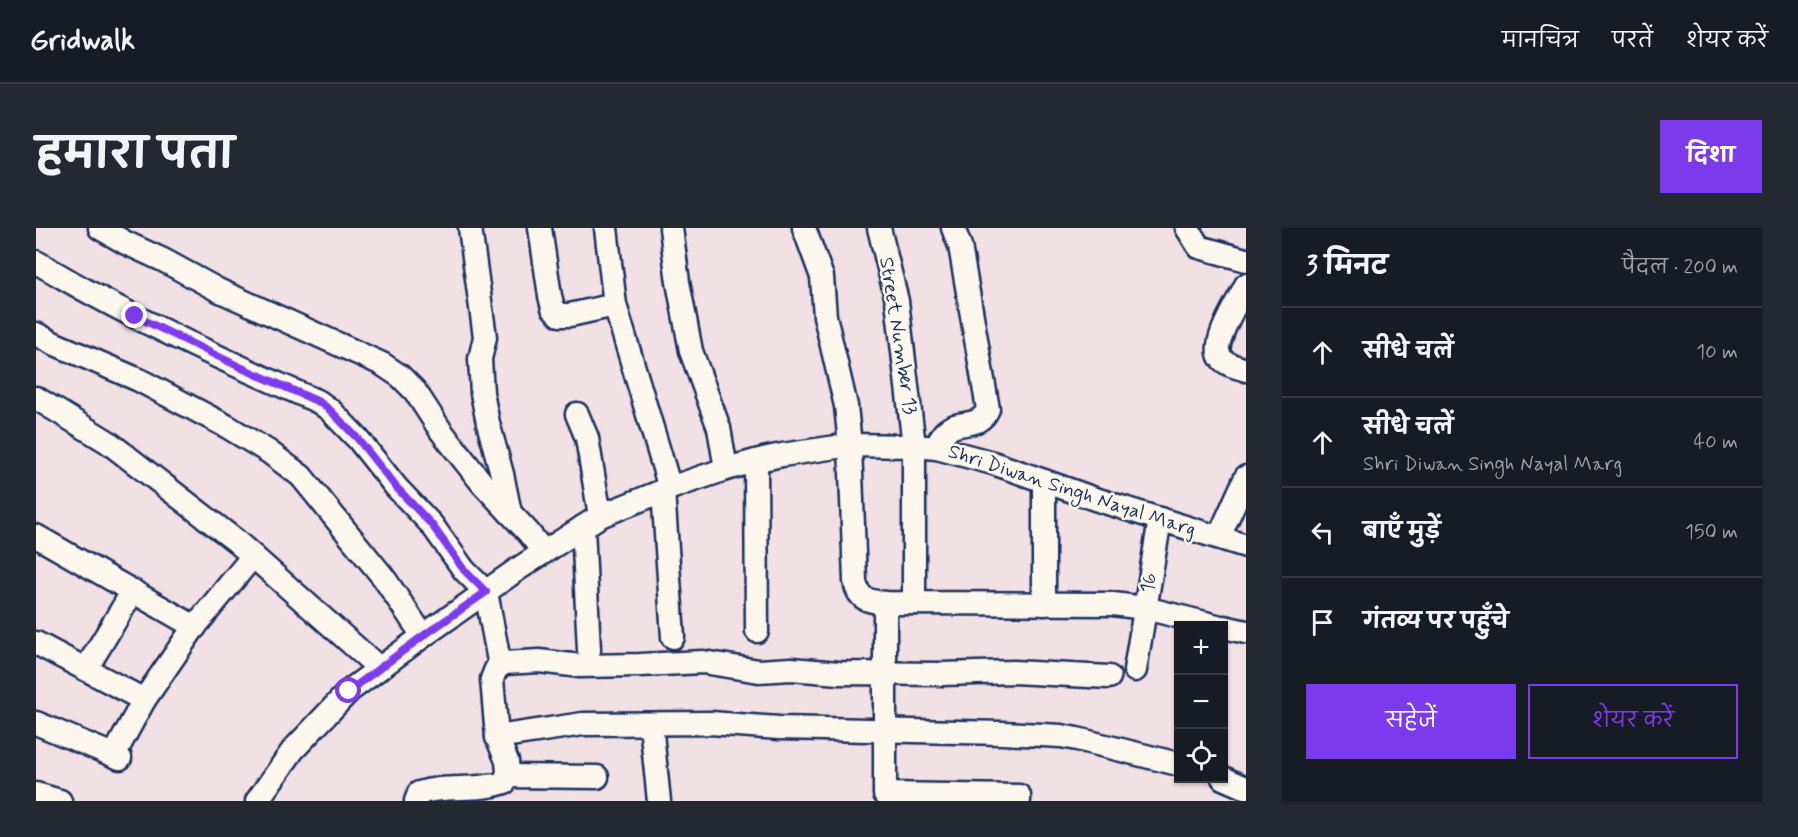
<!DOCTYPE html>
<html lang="hi">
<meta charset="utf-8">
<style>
:root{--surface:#171b24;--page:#242831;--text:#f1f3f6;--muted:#9ea1a6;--line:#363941;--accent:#7c3aed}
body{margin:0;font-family:Mynerve,"Playpen Sans Deva",sans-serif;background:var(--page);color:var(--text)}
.controls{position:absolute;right:18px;bottom:18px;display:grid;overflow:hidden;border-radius:0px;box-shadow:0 2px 4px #0004}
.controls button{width:54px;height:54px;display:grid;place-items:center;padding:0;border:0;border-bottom:2px solid var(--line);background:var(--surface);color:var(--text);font:30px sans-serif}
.stop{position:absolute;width:18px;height:18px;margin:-14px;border:4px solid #7c3aed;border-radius:50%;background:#fff}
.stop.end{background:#7c3aed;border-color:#fff;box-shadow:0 2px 6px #0008}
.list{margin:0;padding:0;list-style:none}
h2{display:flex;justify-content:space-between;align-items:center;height:78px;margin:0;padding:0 24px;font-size:26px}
h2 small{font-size:20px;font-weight:400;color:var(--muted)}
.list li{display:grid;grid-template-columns:39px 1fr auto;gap:18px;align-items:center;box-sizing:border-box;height:90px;padding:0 24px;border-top:2px solid var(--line)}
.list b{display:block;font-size:22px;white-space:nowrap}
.list p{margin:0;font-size:20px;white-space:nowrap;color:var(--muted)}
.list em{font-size:20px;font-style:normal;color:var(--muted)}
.actions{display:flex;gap:12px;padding:18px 24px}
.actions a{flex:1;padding:14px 0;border:2px solid var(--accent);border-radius:0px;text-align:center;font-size:21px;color:var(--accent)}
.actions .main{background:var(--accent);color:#fff}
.icon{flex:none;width:33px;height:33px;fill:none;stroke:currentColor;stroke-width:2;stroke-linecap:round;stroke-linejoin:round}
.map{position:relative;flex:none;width:1210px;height:573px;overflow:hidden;border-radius:0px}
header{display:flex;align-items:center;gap:36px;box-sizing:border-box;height:84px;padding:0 30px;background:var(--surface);border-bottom:2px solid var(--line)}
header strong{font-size:28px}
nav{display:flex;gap:33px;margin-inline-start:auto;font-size:21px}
.intro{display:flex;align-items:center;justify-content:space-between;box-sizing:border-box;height:144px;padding:0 36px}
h1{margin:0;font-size:42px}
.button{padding:15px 27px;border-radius:0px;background:var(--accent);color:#fff;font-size:21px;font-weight:700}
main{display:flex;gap:36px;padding:0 36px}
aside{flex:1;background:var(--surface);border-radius:0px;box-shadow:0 2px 4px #0004}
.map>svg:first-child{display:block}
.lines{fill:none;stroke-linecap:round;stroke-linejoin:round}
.minor-casing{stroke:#1b2f5e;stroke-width:27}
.minor{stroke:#fbf7ec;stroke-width:22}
.route{stroke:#7c3aed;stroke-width:8}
.labels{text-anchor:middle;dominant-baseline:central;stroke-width:5;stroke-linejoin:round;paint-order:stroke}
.street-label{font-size:20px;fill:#1b2f5e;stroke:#fbf7ec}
</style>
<header>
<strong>Gridwalk</strong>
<nav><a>मानचित्र</a><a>परतें</a><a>शेयर करें</a></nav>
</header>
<div class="intro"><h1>हमारा पता</h1><a class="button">दिशा</a></div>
<main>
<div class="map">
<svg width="1210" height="573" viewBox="0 0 1210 573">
<rect width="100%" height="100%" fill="#f1e1e4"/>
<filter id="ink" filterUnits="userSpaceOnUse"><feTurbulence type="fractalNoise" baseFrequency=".0167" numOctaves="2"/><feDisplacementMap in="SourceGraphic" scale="12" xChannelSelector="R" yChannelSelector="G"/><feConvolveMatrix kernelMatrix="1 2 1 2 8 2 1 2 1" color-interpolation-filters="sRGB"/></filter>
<g filter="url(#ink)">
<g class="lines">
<defs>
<g id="minor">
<polyline points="64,0 90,15 127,32 182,62 346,136 364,148 379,163 405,203 446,255 492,304 508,324"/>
<polyline points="434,0 449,109 444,131 446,165 452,195 466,246 474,285"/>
<polyline points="504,0 514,68 517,80 524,87 534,87 579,77"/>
<polyline points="570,0 579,77 634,260"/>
<polyline points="635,0 642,54 655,123 683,200 690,241"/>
<path d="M768,0L786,49L789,88L810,178L814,217L819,353C822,372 832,373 849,375L1077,376L1109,380L1181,398"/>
<polyline points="843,0 861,73 878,218 878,375"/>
<polyline points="1151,0 1163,19 1210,32"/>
<path d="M0,34C20,45 39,57 60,68C132,107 207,141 283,174L294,182L322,211L360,259L396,297L428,342L450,364L464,438"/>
<path d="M1210,57C1203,72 1174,116 1185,130C1190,137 1202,139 1210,142"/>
<polyline points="0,106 17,115 103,152 192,199 233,224 265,248 348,350 387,408"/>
<polyline points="0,170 72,214 200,313 343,440"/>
<polyline points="541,186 551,210 564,288"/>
<path d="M901,220C903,214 905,207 910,203C923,191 943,202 952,181L924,18L917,0"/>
<polyline points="720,233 721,403"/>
<polyline points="627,262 637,409"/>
<polyline points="547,299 553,422"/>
<polyline points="0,308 159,399"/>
<polyline points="1183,309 1210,249"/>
<polyline points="849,375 849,566 983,568 983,573"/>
<polyline points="1008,376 1008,253"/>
<polyline points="1188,399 1210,404"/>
<polyline points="0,415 108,472 156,402 217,328"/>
<polyline points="50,441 97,363"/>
<polyline points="1099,442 1124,291"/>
<polyline points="0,495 84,530"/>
<polyline points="615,496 623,573"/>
<polyline points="461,509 547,496 675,495 743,500 967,505 1025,508 1041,511 1142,536"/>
<polyline points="78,527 108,472"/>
<polyline points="471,548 561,549"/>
<polyline points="1187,550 1210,560"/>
<polyline points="0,566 24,573"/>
<polyline points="221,573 257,522 313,463 387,408 482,341 564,288 634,260 690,241 727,231 746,227 814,217 878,218 901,220 957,235 1059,271 1210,318"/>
<path d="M380,573L383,565C411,556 441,564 469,554L472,544L471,533L461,509L456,451L460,441L468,435L503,433L544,438L604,437L667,434L723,443L755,441L803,445L906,446L977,444L1073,449"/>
</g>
</defs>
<use href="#minor" class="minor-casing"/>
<use href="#minor" class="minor"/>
</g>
</g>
<g class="lines" filter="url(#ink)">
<polyline class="route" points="99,88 206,140 283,174 294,182 322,211 360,259 396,297 428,342 450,364 387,408 313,463"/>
</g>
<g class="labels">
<g class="street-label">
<text transform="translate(862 108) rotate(81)">Street Number 13</text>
<text transform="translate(1036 263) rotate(18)">Shri Diwan Singh Nayal Marg</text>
<text transform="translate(1113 355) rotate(-80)">16</text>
</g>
</g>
</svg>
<div class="controls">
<button>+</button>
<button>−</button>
<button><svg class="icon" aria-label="locate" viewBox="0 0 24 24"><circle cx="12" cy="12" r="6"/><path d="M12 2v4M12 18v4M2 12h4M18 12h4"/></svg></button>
</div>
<div class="stop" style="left:313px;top:463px"></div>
<div class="stop end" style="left:99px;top:88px"></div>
</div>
<aside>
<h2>3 मिनट<small>पैदल · 200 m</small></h2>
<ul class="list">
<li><svg class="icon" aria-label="ahead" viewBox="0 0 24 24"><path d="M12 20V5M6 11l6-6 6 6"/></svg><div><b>सीधे चलें</b></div><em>10 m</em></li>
<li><svg class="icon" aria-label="ahead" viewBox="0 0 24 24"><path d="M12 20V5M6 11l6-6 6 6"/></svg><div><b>सीधे चलें</b><p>Shri Diwan Singh Nayal Marg</p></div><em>40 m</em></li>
<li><svg class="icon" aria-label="left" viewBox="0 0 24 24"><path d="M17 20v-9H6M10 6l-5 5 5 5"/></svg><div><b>बाएँ मुड़ें</b></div><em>150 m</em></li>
<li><svg class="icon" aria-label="arrive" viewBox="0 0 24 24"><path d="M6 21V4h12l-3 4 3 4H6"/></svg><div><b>गंतव्य पर पहुँचे</b></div></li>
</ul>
<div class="actions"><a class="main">सहेजें</a><a>शेयर करें</a></div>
</aside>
</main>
